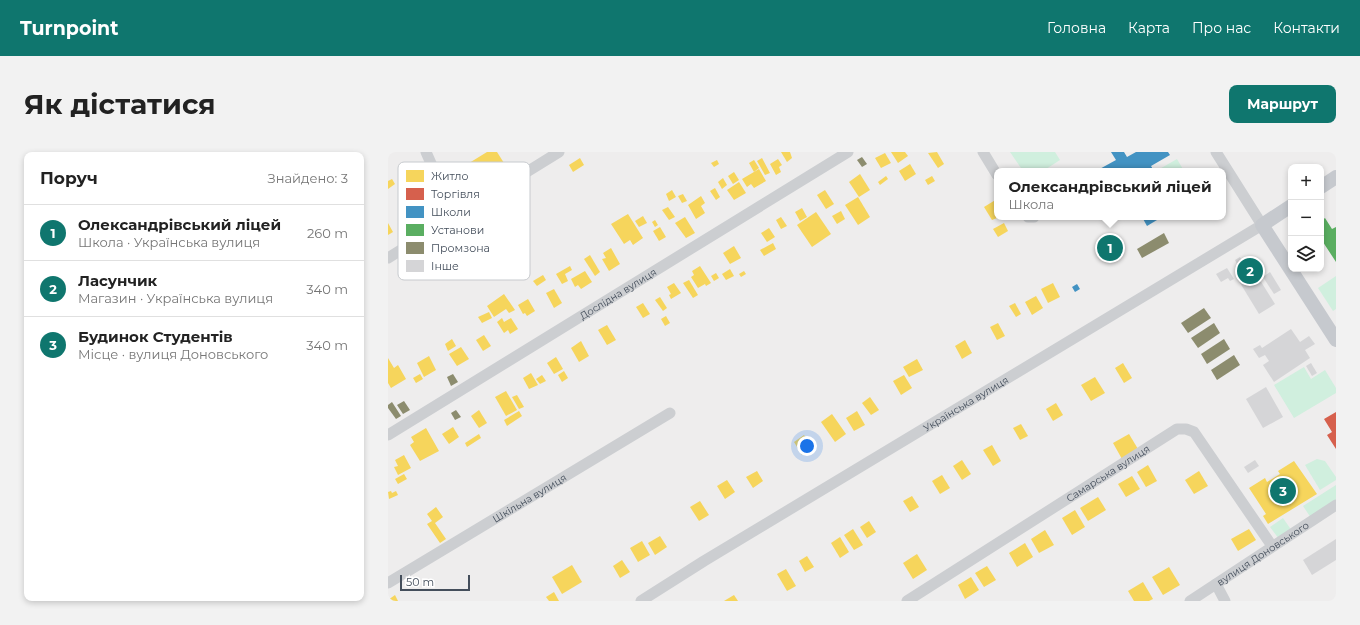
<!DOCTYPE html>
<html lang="uk">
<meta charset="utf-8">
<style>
:root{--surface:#fff;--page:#f2f2f2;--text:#222;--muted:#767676;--line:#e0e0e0;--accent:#0f766e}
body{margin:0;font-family:Montserrat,sans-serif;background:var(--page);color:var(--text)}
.controls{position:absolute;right:12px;top:12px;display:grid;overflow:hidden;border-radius:8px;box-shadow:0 2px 6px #0003}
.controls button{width:36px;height:36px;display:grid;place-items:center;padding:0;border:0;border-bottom:1px solid var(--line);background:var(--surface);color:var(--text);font:20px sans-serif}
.scale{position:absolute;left:12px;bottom:10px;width:70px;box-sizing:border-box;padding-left:4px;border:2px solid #444e5b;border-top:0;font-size:11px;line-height:14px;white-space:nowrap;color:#444e5b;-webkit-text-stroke:3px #fff;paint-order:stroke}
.you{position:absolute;left:419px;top:294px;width:14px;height:14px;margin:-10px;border:3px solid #fff;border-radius:50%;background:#1a73e8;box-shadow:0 0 0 6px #1a73e833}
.badge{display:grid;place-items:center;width:26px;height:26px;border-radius:50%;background:var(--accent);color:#fff;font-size:13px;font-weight:700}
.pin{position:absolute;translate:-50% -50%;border:2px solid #fff;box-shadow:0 1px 4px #0006}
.popup{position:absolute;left:606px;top:16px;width:232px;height:52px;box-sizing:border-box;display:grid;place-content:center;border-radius:8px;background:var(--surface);filter:drop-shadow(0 1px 3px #0005);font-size:13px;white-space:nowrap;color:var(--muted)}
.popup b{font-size:15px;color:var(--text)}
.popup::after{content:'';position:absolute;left:50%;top:100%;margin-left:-8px;border:8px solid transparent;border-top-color:var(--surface)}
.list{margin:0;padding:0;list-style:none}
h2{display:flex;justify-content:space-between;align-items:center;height:52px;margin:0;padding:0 16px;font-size:17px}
h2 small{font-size:13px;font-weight:400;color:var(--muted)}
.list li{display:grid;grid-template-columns:26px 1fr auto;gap:12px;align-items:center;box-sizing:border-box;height:56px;padding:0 16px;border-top:1px solid var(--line)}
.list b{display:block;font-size:15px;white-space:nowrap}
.list p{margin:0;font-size:13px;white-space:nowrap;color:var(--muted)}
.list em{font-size:13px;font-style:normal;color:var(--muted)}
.icon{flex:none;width:22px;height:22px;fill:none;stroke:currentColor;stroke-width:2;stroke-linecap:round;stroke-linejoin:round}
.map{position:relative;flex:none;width:948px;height:449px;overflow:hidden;border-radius:8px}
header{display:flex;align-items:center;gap:24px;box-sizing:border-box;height:56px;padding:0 20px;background:var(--accent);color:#fff}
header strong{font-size:19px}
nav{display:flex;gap:22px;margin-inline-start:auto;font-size:14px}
.intro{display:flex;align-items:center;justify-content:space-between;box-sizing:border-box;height:96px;padding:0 24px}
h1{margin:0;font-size:28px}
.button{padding:10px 18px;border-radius:8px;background:var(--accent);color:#fff;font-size:14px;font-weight:700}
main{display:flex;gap:24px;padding:0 24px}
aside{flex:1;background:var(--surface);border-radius:8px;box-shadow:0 2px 6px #0003}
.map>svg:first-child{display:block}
.green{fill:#d0efde}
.homes{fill:#f6d55c}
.shops{fill:#d6604d}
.schools{fill:#4393c3}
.public{fill:#5aae61}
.industry{fill:#8c8c6e}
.building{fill:#d5d5d7}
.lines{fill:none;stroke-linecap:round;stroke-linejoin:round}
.minor{stroke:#ccced1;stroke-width:11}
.major{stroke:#c6c9ce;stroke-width:14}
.labels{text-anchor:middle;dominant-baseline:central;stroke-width:4;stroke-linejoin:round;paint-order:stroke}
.street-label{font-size:10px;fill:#444e5b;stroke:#fff}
.key{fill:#fff;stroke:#c7cace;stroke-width:1}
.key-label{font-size:11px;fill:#444e5b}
</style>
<header>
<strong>Turnpoint</strong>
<nav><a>Головна</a><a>Карта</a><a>Про нас</a><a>Контакти</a></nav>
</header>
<div class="intro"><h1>Як дістатися</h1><a class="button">Маршрут</a></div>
<main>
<aside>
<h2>Поруч<small>Знайдено: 3</small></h2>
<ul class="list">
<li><span class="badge">1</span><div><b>Олександрівський ліцей</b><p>Школа · Українська вулиця</p></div><em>260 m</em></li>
<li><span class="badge">2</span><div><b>Ласунчик</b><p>Магазин · Українська вулиця</p></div><em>340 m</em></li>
<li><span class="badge">3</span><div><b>Будинок Студентів</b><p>Місце · вулиця Доновського</p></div><em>340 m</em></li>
</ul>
</aside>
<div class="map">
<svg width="948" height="449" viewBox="0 0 948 449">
<rect width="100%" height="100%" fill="#eeeded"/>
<g class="green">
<polygon points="622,0 667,0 672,8 655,19 635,19"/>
<polygon points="789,7 796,19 768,19"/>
<polygon points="948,124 948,157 945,159 930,136"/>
<polygon points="916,215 923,227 937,218 948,236 948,241 906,266 886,233"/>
<polygon points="929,307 937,309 948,325 948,328 932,338 917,313"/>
<polygon points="948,333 948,351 923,366 915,354"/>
<polygon points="895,366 904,379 891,387 882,375"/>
</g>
<g class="homes">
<polygon points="99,0 109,0 116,11 70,40 60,24"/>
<polygon points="393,0 402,0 404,6 399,10"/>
<polygon points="503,0 517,0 520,4 510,11"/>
<polygon points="549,0 556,12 550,16 540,1"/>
<polygon points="497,1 503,11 493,16 487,6"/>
<polygon points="192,6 196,13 185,20 181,13"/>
<polygon points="374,6 382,21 377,23 369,9"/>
<polygon points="390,7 394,13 391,15 393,20 388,23 382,12"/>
<polygon points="329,8 331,12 326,15 323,11"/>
<polygon points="366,8 371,16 366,20 361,11"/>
<polygon points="522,12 528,22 517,29 511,19"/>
<polygon points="34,14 37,19 24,25 21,21"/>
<polygon points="371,17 378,29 366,36 363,32 359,35 354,27"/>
<polygon points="346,20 351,28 345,32 340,24"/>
<polygon points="472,22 482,38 471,45 461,30"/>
<polygon points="498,24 500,27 492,33 490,30"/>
<polygon points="544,24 547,29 540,33 537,28"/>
<polygon points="335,26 339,33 334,37 330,30"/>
<polygon points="4,27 7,32 0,37 0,29"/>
<polygon points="351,30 358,41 346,48 339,38"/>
<polygon points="41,36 47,45 45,46 48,50 45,52 47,54 26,65 22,59 25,57 20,49"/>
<polygon points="327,36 332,45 328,48 322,39"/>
<polygon points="284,38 288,45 281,49 278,42"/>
<polygon points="437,38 446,52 438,57 429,43"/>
<polygon points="295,42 299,49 294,51 290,44"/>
<polygon points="313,44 317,51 313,54 317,61 308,67 300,53"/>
<polygon points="470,45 482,65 470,73 457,53"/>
<polygon points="609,47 609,66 604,68 596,55"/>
<polygon points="280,55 287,65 281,68 274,58"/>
<polygon points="414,56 419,65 412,69 407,60"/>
<polygon points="453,59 457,67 449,72 444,64"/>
<polygon points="428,60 443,82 424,95 409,73"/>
<polygon points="240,62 255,86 245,93 242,88 236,92 223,72"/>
<polygon points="255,64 259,71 251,75 247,69"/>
<polygon points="297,65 307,81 298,86 287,71"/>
<polygon points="393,65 399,74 393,77 388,68"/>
<polygon points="267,68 270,73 267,75 264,70"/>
<polygon points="0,71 5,80 0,83"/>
<polygon points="616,71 620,79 610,85 605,77"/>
<polygon points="272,75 278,85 271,89 265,79"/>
<polygon points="381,76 387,85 379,90 373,81"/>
<polygon points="385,91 388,97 376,104 372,98"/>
<polygon points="346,94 353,106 342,112 335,101"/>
<polygon points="223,96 232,112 221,119 214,107 218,106 215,101"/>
<polygon points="73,103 77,111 71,114 67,106"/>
<polygon points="202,103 212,120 207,124 196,107"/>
<polygon points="182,114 184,118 177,122 180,129 174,132 168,122"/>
<polygon points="312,114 323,131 318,134 317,132 310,136 303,125 306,123 304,119"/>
<polygon points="342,117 346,124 338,128 334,122"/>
<polygon points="197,119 204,130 193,137 190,133 187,135 183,127"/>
<polygon points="356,119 358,122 353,125 351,122"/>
<polygon points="328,121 331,126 326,129 323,124"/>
<polygon points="155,123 158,128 149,134 145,129"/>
<polygon points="301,128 310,143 305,146 295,131"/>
<polygon points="286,131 293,141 283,147 281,143 283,142 279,135"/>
<polygon points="665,131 672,145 660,151 653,137"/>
<polygon points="166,137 174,151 166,156 158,141"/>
<polygon points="116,142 127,158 121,161 118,157 106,165 99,154"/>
<polygon points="648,144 655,156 644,163 637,150"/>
<polygon points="272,145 279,156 275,159 267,148"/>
<polygon points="140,147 147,159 139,164 137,161 135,162 130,153"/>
<polygon points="255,151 262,162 255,166 248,155"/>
<polygon points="627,151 633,162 628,165 621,154"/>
<polygon points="101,160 104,166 94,171 90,165"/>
<polygon points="278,164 282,171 277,174 273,167"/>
<polygon points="114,166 116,170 123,166 130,177 122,182 120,178 116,181 109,170"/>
<polygon points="610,171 617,184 609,188 602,175"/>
<polygon points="219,173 228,188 219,193 210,178"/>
<polygon points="96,183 103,194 95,199 88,188"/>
<polygon points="64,187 68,194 60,199 57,192"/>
<polygon points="577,188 584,201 574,207 567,194"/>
<polygon points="193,189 201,204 191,210 183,196"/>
<polygon points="73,195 81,207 69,214 61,202"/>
<polygon points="41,204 48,218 36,225 29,211"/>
<polygon points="168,205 175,217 166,222 159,211"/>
<polygon points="0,206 6,216 10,213 18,227 3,236 0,231"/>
<polygon points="529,207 535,218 521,225 515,215"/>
<polygon points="735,211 744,226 736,231 727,216"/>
<polygon points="176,219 180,226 174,230 170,223"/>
<polygon points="143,221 150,233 141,237 135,226"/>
<polygon points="32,222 35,227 28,231 25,226"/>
<polygon points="154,223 158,229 152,232 148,227"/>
<polygon points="516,223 524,236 513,243 505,229"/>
<polygon points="707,225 717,241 703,249 693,233"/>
<polygon points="118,239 129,258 118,264 107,245"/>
<polygon points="129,243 136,255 131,257 124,245"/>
<polygon points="482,245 491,258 483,263 474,251"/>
<polygon points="668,251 675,263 665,269 658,257"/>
<polygon points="91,258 99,271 91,276 83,264"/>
<polygon points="131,259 134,264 119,274 116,268"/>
<polygon points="469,259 477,273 466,279 458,266"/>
<polygon points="444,262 458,282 447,290 433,270"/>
<polygon points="633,272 640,284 632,288 625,276"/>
<polygon points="65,275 71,285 61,292 54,282"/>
<polygon points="38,276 51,299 32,309 22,293 26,290 23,285"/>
<polygon points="91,282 93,286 79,295 77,291"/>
<polygon points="741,282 750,297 734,307 725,291"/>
<polygon points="416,283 424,296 414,303 406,290"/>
<polygon points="604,293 613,309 605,314 595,298"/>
<polygon points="16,303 23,316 10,323 6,315 10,314 7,308"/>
<polygon points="574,308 583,322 574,328 565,314"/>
<polygon points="906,309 929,342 880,372 875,364 878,362 861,336 877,326 879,330 892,322 890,319"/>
<polygon points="760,313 769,329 758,335 749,320"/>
<polygon points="369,319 375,329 365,336 358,325"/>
<polygon points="811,319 820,334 806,342 797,328"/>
<polygon points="16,322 19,327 10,332 7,327"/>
<polygon points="554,323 562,336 552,342 544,329"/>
<polygon points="744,324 752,337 738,345 730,332"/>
<polygon points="339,328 347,340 337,347 329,334"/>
<polygon points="3,339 4,341 8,339 10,343 1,347 0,340"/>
<polygon points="524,344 531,355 522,360 515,349"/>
<polygon points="710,345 718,358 700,369 692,356"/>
<polygon points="312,349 321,363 311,369 302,355"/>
<polygon points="48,355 55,365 47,371 58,387 52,391 39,372 44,369 39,362"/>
<polygon points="687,358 697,375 684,383 674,366"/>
<polygon points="481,369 488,380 479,386 472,375"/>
<polygon points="465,377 475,393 466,398 456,383"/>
<polygon points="861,377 868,388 850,399 843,387"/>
<polygon points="657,378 666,393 651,401 643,387"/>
<polygon points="272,384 279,395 267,403 260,391"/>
<polygon points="452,385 461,400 452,406 443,391"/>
<polygon points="254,389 262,403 250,410 242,396"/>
<polygon points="637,391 645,405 629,415 621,401"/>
<polygon points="529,402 539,418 525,427 515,411"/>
<polygon points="419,404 426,415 417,420 411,409"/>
<polygon points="234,408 242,420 232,426 225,414"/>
<polygon points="184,413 194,430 174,442 164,425"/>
<polygon points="599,414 608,428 596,435 587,421"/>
<polygon points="781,415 792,433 775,443 764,425"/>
<polygon points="398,417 408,434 399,439 389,422"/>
<polygon points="583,425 591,438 577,447 570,433"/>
<polygon points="755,430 765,447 761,449 746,449 740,439"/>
<polygon points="166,440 171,449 161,449 158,445"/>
<polygon points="7,443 10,449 0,449 0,448"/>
<polygon points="346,443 350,449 336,449"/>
</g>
<polygon class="shops" points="948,260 948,297 939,283 944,280 936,267"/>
<g class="schools">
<polygon points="723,0 736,0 739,5 748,0 780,0 782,3 763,14 766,19 708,19 728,8"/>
<polygon points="754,65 774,65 759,74"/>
<polygon points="689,132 692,137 687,140 684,135"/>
</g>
<polygon class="public" points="937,66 944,77 948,75 948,110 933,87 933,69"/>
<g class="industry">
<polygon points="474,5 479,12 474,15 469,8"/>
<polygon points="17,71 23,83 16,87 10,75"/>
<polygon points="776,81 781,91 754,106 749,97"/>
<polygon points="816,156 823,166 800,181 793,171"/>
<polygon points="826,171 832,181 810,196 803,186"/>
<polygon points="836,187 842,197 819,212 813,202"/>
<polygon points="846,203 852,213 829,228 823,218"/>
<polygon points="65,222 70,230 63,234 59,225"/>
<polygon points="16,249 22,258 15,262 9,253"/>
<polygon points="4,250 13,264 8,267 0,256 0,253"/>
<polygon points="68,258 73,265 67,268 63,261"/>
</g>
<g class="building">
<polygon points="852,105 856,113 851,116 847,108"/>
<polygon points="839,116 846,127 842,129 840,126 833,130 828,122"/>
<polygon points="865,117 887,152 871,162 849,126"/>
<polygon points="882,120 893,138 886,142 875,125"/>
<polygon points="903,177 912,190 921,184 927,192 917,198 922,206 886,230 875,213 881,209 877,203 871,206 865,197 872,193 874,196"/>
<polygon points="923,211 929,221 924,224 918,214"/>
<polygon points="878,235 895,265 875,276 858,247"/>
<polygon points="867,308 871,314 860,321 856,315"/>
<polygon points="948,387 948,408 924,423 915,408"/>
</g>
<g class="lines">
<g class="minor">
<polyline points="38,0 49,25 71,62"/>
<polyline points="595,0 609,23"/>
<polyline points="640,65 646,65"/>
<polyline points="0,106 171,0"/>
<path id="s1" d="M0,283L460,0"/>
<path id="s2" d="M0,431L282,261"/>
<polyline points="828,432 837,449"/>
<path id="s3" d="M253,449L316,409L874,73L828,0"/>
<path id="s4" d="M519,449L789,277H798L806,280L884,394"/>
<path id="s5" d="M802,449L948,353"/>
</g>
<g class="major">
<polyline points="933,35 948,25"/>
<polyline points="903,54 874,73 948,188"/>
</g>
</g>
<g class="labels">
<g class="street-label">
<text stroke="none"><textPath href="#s1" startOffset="270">Дослідна вулиця</textPath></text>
<text stroke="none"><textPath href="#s3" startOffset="380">Українська вулиця</textPath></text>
<text stroke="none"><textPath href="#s4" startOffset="238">Самарська вулиця</textPath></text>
<text stroke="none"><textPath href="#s2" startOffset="165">Шкільна вулиця</textPath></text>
<text stroke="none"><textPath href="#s5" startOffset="87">вулиця Доновського</textPath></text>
</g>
</g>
<rect x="10" y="10" width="132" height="118" rx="6" class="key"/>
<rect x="18" y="18" width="18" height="12" fill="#f6d55c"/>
<rect x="18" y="36" width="18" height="12" fill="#d6604d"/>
<rect x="18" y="54" width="18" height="12" fill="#4393c3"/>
<rect x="18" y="72" width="18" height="12" fill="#5aae61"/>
<rect x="18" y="90" width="18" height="12" fill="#8c8c6e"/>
<rect x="18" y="108" width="18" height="12" fill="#d5d5d7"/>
<g class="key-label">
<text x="43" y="28">Житло</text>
<text x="43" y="46">Торгівля</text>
<text x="43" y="64">Школи</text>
<text x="43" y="82">Установи</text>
<text x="43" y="100">Промзона</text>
<text x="43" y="118">Інше</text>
</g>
</svg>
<div class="controls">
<button>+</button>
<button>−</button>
<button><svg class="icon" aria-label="layers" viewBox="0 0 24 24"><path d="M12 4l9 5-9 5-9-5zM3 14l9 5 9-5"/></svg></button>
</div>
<div class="scale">50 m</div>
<div class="you"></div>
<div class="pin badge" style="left:722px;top:96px">1</div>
<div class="popup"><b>Олександрівський ліцей</b>Школа</div>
<div class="pin badge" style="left:862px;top:119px">2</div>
<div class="pin badge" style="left:895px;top:339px">3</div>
</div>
</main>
